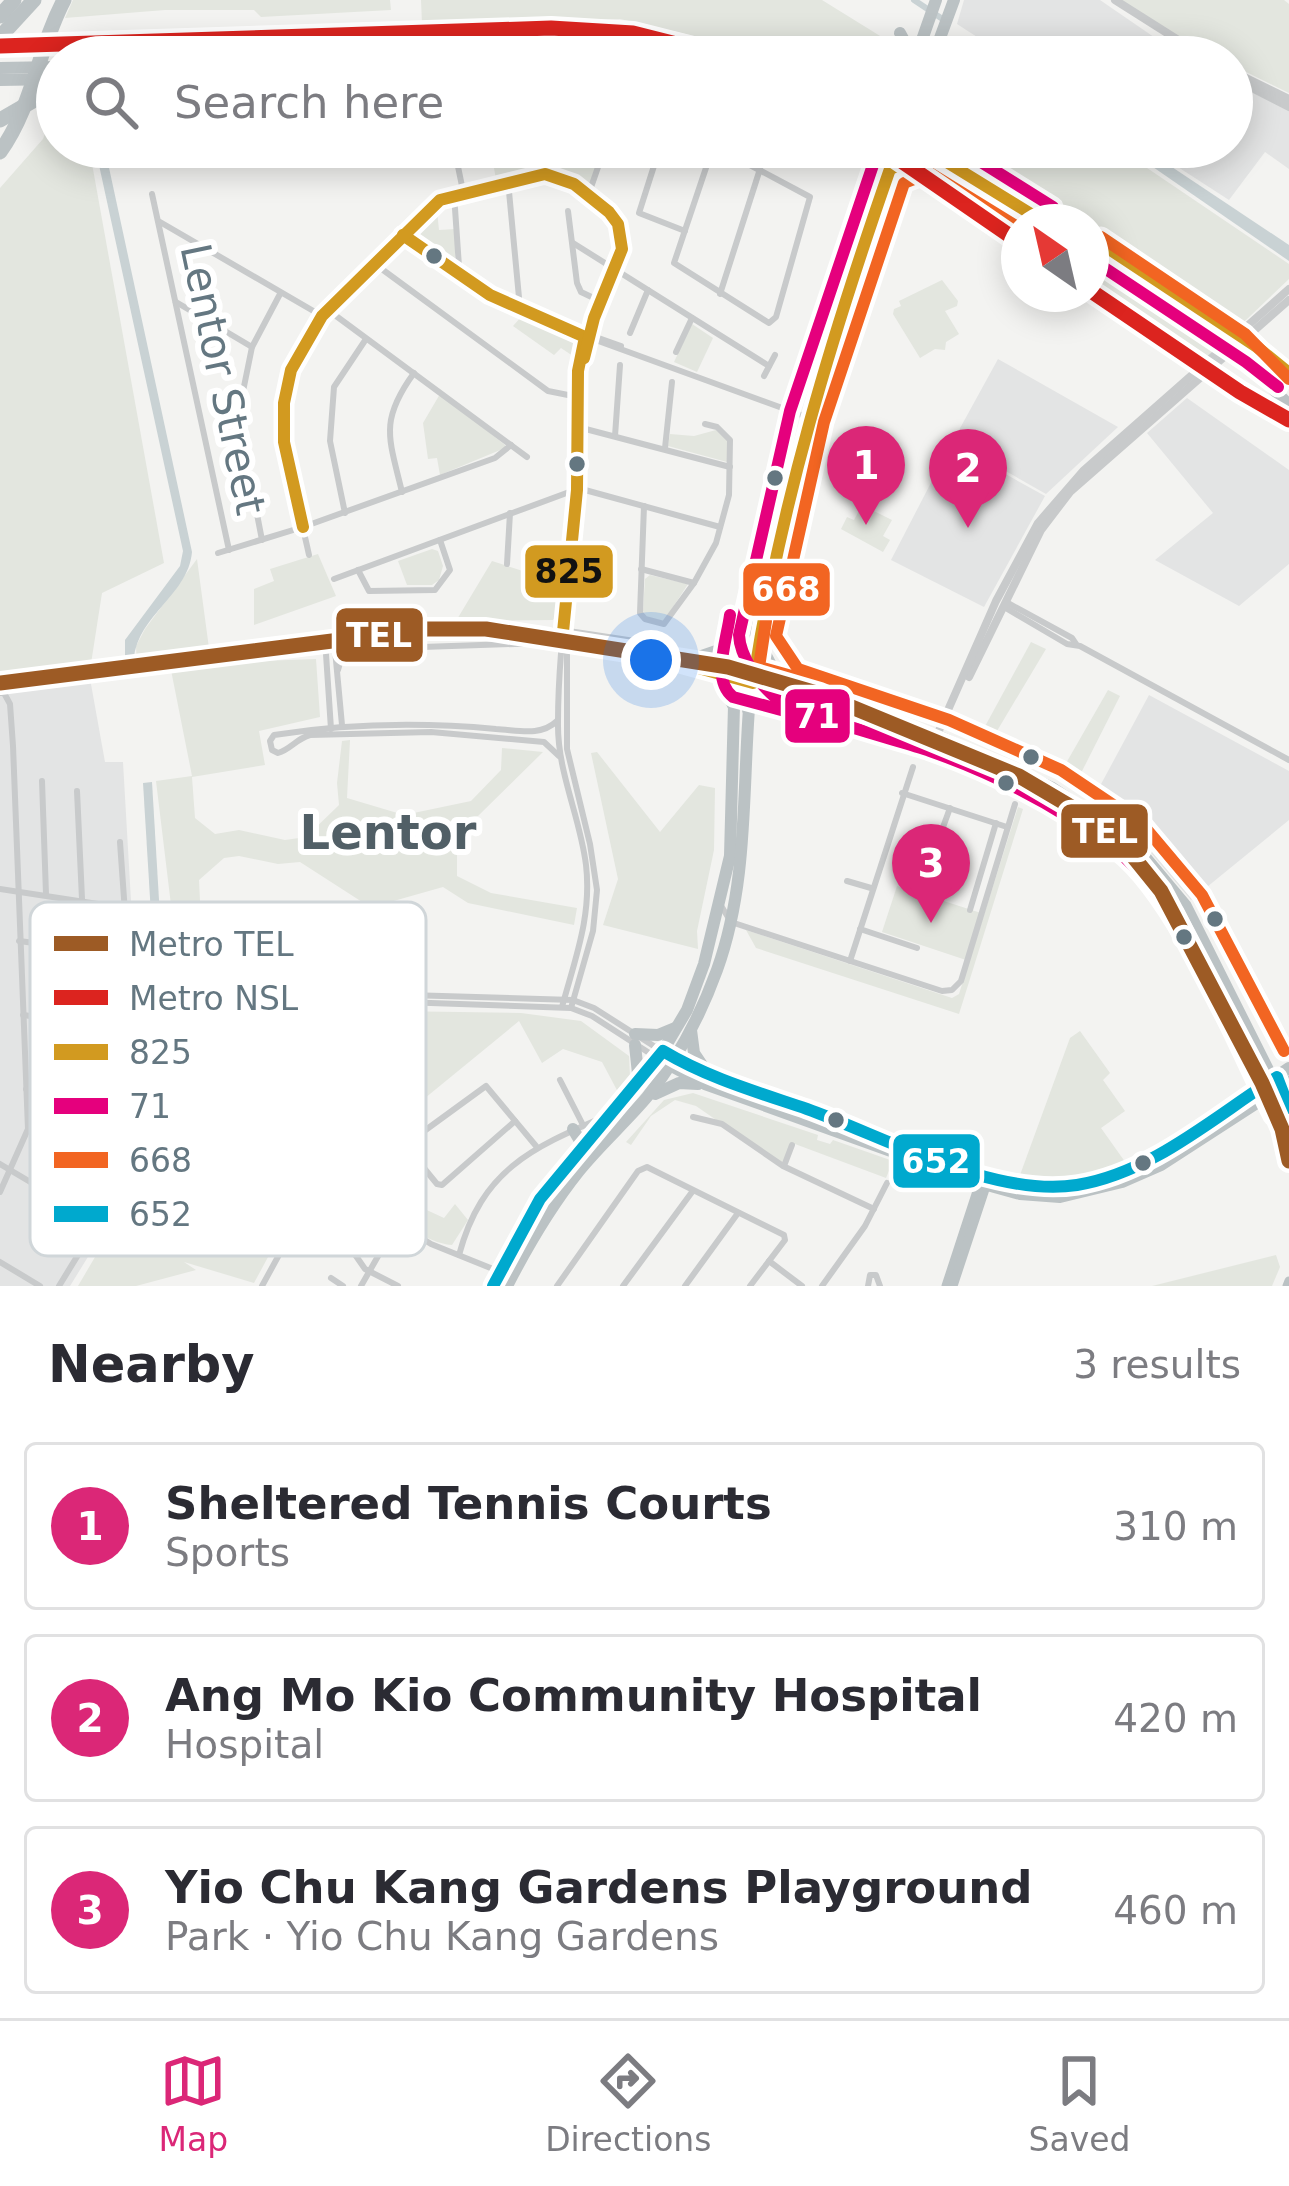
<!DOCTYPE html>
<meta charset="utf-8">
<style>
:root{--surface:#fff;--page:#f2f2f3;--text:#2b2b33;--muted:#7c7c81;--line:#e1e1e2;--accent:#db2777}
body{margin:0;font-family:"DejaVu Sans",sans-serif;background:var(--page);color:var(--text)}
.compass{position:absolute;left:1001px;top:204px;width:108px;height:108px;border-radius:50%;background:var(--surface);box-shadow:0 6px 30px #0003;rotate:326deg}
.you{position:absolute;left:651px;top:660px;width:42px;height:42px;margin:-30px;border:9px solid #fff;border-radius:50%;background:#1a73e8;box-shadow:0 0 0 18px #1a73e833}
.badge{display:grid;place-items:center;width:78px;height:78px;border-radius:50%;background:var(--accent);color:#fff;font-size:39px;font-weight:700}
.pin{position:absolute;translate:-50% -99px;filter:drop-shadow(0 3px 6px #0008)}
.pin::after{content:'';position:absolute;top:63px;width:42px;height:36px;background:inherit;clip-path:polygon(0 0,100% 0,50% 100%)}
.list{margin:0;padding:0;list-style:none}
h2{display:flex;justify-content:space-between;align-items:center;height:156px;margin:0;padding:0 48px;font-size:51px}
h2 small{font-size:39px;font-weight:400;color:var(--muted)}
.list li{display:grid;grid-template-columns:78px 1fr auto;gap:36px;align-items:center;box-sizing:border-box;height:168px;margin:0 24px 24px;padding:0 24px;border:3px solid var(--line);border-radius:12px}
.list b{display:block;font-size:45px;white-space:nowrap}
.list p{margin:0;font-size:39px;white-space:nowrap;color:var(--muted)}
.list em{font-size:39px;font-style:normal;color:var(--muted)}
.icon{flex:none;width:66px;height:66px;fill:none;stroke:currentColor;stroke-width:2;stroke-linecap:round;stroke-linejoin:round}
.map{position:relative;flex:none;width:1289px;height:1286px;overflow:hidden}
.search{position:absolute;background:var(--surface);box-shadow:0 6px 30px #0003;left:36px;right:36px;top:36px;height:132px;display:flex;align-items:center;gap:30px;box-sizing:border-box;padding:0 42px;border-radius:66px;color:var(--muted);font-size:45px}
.sheet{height:732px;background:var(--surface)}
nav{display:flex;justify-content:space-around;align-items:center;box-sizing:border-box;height:168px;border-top:3px solid var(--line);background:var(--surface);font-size:33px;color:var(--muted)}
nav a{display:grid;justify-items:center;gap:6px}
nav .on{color:var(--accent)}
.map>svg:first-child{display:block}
.built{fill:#e3e4e4}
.green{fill:#e3e6df}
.water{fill:#c9d2d4}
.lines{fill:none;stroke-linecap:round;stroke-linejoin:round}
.stream{stroke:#c9d2d4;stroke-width:3}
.canal{stroke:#c9d2d4;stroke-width:6}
.minor{stroke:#c8cacb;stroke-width:6}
.tertiary{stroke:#c8cacb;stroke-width:8}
.secondary{stroke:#bbc2c4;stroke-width:9}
.primary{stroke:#bbc2c4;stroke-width:12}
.motorway{stroke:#bbc2c4;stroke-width:15}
.bus-1-casing{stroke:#fff;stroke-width:21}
.bus-2-casing{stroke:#fff;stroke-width:21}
.bus-3-casing{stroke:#fff;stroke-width:21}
.bus-4-casing{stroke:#fff;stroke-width:21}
.bus-1{stroke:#d29a20;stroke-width:12}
.bus-2{stroke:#e5007d;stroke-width:12}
.bus-3{stroke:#f26522;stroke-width:12}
.bus-4{stroke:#00a9ce;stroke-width:12}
.metro-1-casing{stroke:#fff;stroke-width:24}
.metro-2-casing{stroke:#fff;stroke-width:24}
.metro-1{stroke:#9d5b25;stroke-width:15}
.metro-2{stroke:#dc241f;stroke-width:15}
.bus-dot{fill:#647781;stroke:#fff;stroke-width:4.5}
.labels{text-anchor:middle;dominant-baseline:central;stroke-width:12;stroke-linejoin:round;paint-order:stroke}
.street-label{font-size:42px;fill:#647781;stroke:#fff}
.quarter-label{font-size:48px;font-weight:bold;fill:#515f66;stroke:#fff}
.key{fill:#fff;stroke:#d0d6d9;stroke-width:3}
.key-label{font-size:33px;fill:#647781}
.line-badge{stroke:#fff;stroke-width:4.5}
.badge-label{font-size:33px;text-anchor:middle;font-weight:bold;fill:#fff}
.pale-badge-label{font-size:33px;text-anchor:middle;font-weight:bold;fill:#111}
</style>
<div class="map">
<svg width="1289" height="1286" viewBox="0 0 1289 1286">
<rect width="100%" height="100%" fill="#f3f3f1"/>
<g class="built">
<polygon points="964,0 1100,0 1183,57 1008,57 957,24"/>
<polygon points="1232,83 1289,110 1289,169 1265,152 1229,200 1147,147 1232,147"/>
<polygon points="998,359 1118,427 1046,494 953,441"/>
<polygon points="1187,398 1289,470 1289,564 1239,606 1155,560 1213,513 1147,433"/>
<polygon points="951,444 1045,496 984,607 891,560"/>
<polygon points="89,673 105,762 123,762 145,1144 131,1187 70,1286 0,1286 0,686"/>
<polygon points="1149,695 1289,771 1289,820 1191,900 1145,846 1144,839 1093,799"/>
</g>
<g class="green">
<polygon points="73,0 390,0 391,10 261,17 254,10 165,10 65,18"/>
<polygon points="421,0 822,0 906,52 904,57 766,57 751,49 620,19 422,24"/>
<polygon points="1120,0 1284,0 1289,4 1289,93 1232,65 1232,57 1206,53"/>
<polygon points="49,123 57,124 57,147 89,147 164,563 102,593 90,670 0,682 0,188 43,139"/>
<path d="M490,147H599L602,148L589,187C550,167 537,169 496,179Z"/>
<polygon points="908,147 1116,147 1289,264 1289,279 1206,358 1091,281 1091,222 1019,222 1019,232 905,155"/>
<polygon points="437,211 439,230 455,229 455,271 415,236 416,230"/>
<polygon points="942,280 958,301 957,306 945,311 959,334 946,342 945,350 935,349 920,358 893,314 894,309 901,306 899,301"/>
<polygon points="523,315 582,338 576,358 561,348 554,355 513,326"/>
<polygon points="692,324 713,338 697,372 674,362"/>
<polygon points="440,394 505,445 505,448 440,475 437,458 428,459 423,423"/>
<polygon points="716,430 728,441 727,462 668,446 670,434 694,436"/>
<polygon points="862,505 892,520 883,536 890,540 883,552 841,529 847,517 854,520"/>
<polygon points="432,549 438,551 443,566 439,580 432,585 407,585 398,561"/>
<polygon points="318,554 336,596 254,625 254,589 274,581 270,569"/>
<polygon points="197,559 211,663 316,659 320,717 259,731 265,765 192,777 195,818 215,834 239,830 285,840 306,837 339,805 337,783 342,741 350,740 347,798 404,815 471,801 501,770 502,748 543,752 478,816 464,819 457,826 457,876 491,893 577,908 574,925 468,903 443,887 383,904 382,920 387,930 379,986 369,985 373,909 300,862 278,864 239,856 224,858 199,880 201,922 313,963 310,1000 358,1007 362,1014 341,1069 210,1007 204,1058 283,1105 289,1129 249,1218 190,1195 189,1200 281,1233 254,1283 184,1262 196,1270 136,1286 78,1286 146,1170 144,981 172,986 171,905 156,781 192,776 170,665 137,670 136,646 145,629"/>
<polygon points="492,561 560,583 558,615 553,620 456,621"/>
<polygon points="650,575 688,584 664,621 646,617 643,611 645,579"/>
<polygon points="1031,642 1046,649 994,736 983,730"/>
<polygon points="1108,690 1120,696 1076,783 1061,772"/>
<polygon points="597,752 660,832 699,785 715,788 714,850 697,931 698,949 603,925 618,879 591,753"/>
<polygon points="1018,807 1023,809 959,1014 756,948 746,930 952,998 959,994"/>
<polygon points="897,886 981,913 966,960 882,932"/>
<path d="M391,1011L521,1013L581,1021L629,1056L630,1076L619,1094L602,1062L563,1049L542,1063L519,1021L375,1139L418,1206L444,1218L455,1204L468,1220L452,1245C400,1241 348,1160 339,1113L378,1020Z"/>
<path d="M1080,1031L1110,1073L1103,1080L1125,1111L1101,1128L1128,1166C1090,1178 1059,1183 1020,1175L1070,1038Z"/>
<polygon points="693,1093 818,1135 817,1140 830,1144 833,1140 893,1161 886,1178 795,1144 783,1166 696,1106 675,1100 651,1116 631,1145 626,1142 664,1100"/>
<polygon points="1276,1255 1280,1267 1272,1286 1152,1286"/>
</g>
<g class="water">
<path d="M72,147H90L108,163L192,552C188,598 130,618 134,669L125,670V640L180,566L183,551L99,165Z"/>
<polygon points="1124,147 1142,147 1289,245 1289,261"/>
<polygon points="152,782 164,984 155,980 143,783"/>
</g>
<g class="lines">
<polyline class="stream" points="1284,1057 1289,1053"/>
<polyline class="canal" points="914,0 947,22"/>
<g class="minor">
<polyline points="454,147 463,191"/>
<polyline points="660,147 639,213 685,231"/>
<polyline points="713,147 674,263 769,323 776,317 810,197 716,147"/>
<polyline points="508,181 520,308"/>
<polyline points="589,193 605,147"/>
<polyline points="152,194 229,550"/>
<polyline points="454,194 460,281"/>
<polyline points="568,211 577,283 581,292 600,301"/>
<polyline points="160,222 322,316"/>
<polyline points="404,235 441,267 482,293 549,323 807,417"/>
<polyline points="573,243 769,366"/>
<polyline points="371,267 379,267 548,391 578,397"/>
<polyline points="720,294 760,169"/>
<polyline points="176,302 252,347"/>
<polyline points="328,310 527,457"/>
<polyline points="545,319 621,346"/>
<polyline points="630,333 648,290"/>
<polyline points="676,352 692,318"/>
<polyline points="764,376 775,355"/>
<polyline points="578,427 730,467"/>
<polyline points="615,436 620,365"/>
<polyline points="665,448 672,382"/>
<path d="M402,492C389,438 379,421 414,373"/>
<polyline points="644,506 640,613 645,619 664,624 694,583 716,543 729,495 730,440 717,427 705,424"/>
<polyline points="345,513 330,441 334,387 366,339"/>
<polyline points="262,540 238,416 252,347 280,294"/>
<polyline points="218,553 303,527 495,458 511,445"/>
<path d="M309,555C297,497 273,436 290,376C305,323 352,287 389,249C406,232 421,211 442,199C457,190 477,188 494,184C545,172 580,170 614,217C644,258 579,323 578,369C577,411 579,454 576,496C571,572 558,646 558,722C557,772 580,816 586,865C592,916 575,959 562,1007"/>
<polyline points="507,564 510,513"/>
<polyline points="641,569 694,583"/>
<polyline points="358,570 369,591 435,590 450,570 440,540"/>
<polyline points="334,579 572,491 585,490 720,527"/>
<polyline points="1006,602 1072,638 1076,644"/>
<polyline points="1004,607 1067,644 1080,646 1289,760"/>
<polyline points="568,629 569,601"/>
<polyline points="325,639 331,729"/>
<polyline points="334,639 342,725"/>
<polyline points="567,642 567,749 590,844 597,890 593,931 571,1008"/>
<polyline points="338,670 340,663 359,654"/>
<polyline points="736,679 640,652 573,642 276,652 276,641 562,630 648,643 741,670"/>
<polyline points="0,693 4,693 10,704 13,746 28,1129 0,1192"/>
<path d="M557,721C540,737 518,730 496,729C420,722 350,723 274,735L270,741L272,750L278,753C291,749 296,739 310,735L431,732L544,742L559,756"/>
<polyline points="42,781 46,894"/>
<polyline points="77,791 82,899"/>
<polyline points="902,793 1007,827"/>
<polyline points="847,881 871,888"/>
<polyline points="0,889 124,908"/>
<polyline points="919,893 950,808"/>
<polyline points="720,904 731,922 942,991 952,990 961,981 1015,804"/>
<polyline points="970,910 996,823"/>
<polyline points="860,929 917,948"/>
<polyline points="19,941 128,955"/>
<polyline points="850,961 913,767"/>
<polyline points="373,998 366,1028 325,1112 327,1123 397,1223 431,1244 498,1271"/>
<polyline points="23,1015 129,1029"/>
<polyline points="216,1036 334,1094"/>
<polyline points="657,1058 592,1016 571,1008 373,1001 320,990 319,981 325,976 340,979 352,991 374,994 573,1000 594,1008 660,1050"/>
<polyline points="560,1080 583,1125"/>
<polyline points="26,1089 130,1101"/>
<polyline points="693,1117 722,1124 783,1166 874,1209"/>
<polyline points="392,1129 437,1184 442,1185 515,1121"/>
<polyline points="405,1145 486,1086 536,1146"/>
<polyline points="0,1164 98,1222"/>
<polyline points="784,1166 792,1145"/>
<polyline points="313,1194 365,1269 398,1286"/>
<path d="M459,1255C482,1169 532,1148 606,1116"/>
<polyline points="769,1261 802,1286"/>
<polyline points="0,1262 40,1286"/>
<polyline points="331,1278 343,1286"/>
<polyline points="59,1286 116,1193 130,1144 128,955 120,842"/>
<polyline points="262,1286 339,1145"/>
<polyline points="361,1286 397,1223"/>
<polyline points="557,1286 638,1171 647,1167 784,1235 785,1240 750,1286"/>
<polyline points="623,1286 692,1192"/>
<polyline points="685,1286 738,1213"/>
<polyline points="822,1286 865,1226 887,1183"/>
<polyline points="868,1286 870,1275 876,1275 880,1286"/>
</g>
<g class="tertiary">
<polyline points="1115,0 1205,57"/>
<polyline points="1232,71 1289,99"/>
<polyline points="1232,78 1289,107"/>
<polyline points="1237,335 1289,289"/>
<polyline points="969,677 1041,530 1070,492 1289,300"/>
<polyline points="937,735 996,601 1038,523 1083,471 1226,345"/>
</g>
<g class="secondary">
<polyline points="752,674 942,736 1052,786 1132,839 1187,905 1289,1108"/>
<polyline points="739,680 938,744 1046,795 1129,850 1167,891 1289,1129"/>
<polyline points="946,1286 981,1179"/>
<polyline points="953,1286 988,1180"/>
<polyline points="1287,1286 1289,1281"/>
</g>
<g class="primary">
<polyline points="900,33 913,57"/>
<polyline points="265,57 609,47 646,49 666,57"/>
<polyline points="533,57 627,57"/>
<polyline points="916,57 936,0"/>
<polyline points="933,57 954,0"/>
<polyline points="0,68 57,67"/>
<polyline points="0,80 57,79"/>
<polyline points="922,147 1044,222"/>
<polyline points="945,147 1068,222"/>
<polyline points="890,169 932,153"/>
<polyline points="1091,237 1257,347 1289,373"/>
<polyline points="1091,252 1233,348 1289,405"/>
<polyline points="758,640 773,669 788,685"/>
<polyline points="696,658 725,648 744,633"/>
<polyline points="717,673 733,705"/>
<polyline points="748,710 767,694 781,690"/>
<polyline points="691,1030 694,1053 706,1071"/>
<polyline points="635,1034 658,1035 675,1028"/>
<polyline points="635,1045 639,1083"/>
<path d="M669,1055C711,1080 758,1092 804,1109C874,1133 1004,1196 1074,1186C1154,1174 1224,1112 1289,1068"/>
<polyline points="664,1062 705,1084 980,1183 1020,1194 1060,1197 1122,1182 1161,1165 1289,1082"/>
<polyline points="655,1094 679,1083 698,1084"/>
<polyline points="573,1129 583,1146"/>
<polyline points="493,1286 540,1199 658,1059 687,1010 704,964 730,856 734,706 763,524 813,342 884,147"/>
<path d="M507,1286C528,1245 551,1206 579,1171C600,1145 626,1122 647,1097C677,1060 701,1014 717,970C756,862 737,747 758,636C791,467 838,309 898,147"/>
</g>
<g class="motorway">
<polyline points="0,16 14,0"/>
<polyline points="0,37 34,0"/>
<polyline points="0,120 57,87"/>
<path d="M0,152C33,106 38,49 64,0"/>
</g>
<defs>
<g id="bus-1">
<path d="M403,235L490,295L585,337L578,371L577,490L562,642L640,652L753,683C780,506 831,338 890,169L932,153L1044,222"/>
<polyline points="1091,237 1257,347 1289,373"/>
<polyline points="303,527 284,442 284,403 291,370 322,316 440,200 545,174 574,184 609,212 618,224 622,249 594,318 584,358"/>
</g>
<g id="bus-2">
<path d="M897,147L880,154L874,162L790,411L739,635C740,656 758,683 775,697C795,714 898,740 930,751C995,774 1061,808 1116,850C1178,897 1236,1043 1273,1116"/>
<polyline points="957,147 1053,207"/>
<polyline points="1091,259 1246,362 1278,387"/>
<path d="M730,615C727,640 711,680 733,697L796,714"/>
</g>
<g id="bus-3">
<polyline points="1019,228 930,173 904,183 824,422 776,636 798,669 949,720 1061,770 1143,825 1202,895 1284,1051"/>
<polyline points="1101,237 1245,334 1289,379"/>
<polyline points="766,621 759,667 806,680"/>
</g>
<path id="bus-4" d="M493,1286L540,1199L663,1051C708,1078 757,1092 807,1109C885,1137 993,1198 1077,1185C1152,1173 1215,1116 1277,1077L1289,1108"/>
</defs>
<use href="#bus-1" class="bus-1-casing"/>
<use href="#bus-2" class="bus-2-casing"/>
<use href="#bus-3" class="bus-3-casing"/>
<use href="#bus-4" class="bus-4-casing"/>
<use href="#bus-1" class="bus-1"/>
<use href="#bus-2" class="bus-2"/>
<use href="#bus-3" class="bus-3"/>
<use href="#bus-4" class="bus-4"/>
<defs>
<polyline id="metro-1" points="0,683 427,629 486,629 728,667 820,694 1019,776 1085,815 1127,849 1161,891 1262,1083 1282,1129 1289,1161"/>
<g id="metro-2">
<polyline points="0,46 551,28 633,33 728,57"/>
<polyline points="881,147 1019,242"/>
<polyline points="1091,291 1240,392 1289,420"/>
</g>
</defs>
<use href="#metro-1" class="metro-1-casing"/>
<use href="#metro-2" class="metro-2-casing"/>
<use href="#metro-1" class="metro-1"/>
<use href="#metro-2" class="metro-2"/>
</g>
<g class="bus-dot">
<circle cx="434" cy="256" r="10"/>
<circle cx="577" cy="464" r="10"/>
<circle cx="775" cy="478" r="10"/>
<circle cx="1031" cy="757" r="10"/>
<circle cx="1006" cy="783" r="10"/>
<circle cx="1215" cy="919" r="10"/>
<circle cx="1184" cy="937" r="10"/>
<circle cx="836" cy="1120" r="10"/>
<circle cx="1143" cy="1163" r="10"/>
</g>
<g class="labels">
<g class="street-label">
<text transform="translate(223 379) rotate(78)">Lentor Street</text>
</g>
<g class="quarter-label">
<text x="388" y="832">Lentor</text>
</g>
</g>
<rect x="30" y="902" width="396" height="354" rx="18" class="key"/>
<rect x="54" y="936" width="54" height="15" fill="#9d5b25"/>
<rect x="54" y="990" width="54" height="15" fill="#dc241f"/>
<rect x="54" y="1044" width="54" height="16" fill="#d29a20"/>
<rect x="54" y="1098" width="54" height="16" fill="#e5007d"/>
<rect x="54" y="1152" width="54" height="16" fill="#f26522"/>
<rect x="54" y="1206" width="54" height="16" fill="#00a9ce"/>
<g class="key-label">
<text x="129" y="956">Metro TEL</text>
<text x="129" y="1010">Metro NSL</text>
<text x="129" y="1064">825</text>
<text x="129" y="1118">71</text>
<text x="129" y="1172">668</text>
<text x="129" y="1226">652</text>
</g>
<g class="line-badge">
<rect x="523" y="543" width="92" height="57" rx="12" fill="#d29a20"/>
<rect x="741" y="561" width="91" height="57" rx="12" fill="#f26522"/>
<rect x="334" y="606" width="91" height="58" rx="12" fill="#9d5b25"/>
<rect x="783" y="687" width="69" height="58" rx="12" fill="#e5007d"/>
<rect x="1059" y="802" width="91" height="58" rx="12" fill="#9d5b25"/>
<rect x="891" y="1132" width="91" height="58" rx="12" fill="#00a9ce"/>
</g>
<g class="badge-label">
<text x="786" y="601">668</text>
<text x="379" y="647">TEL</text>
<text x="817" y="728">71</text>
<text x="1105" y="843">TEL</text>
<text x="936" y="1173">652</text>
</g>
<g class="pale-badge-label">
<text x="569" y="583">825</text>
</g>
</svg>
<svg class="compass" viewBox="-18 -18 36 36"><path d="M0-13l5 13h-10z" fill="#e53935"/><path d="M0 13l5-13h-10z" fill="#7c7c81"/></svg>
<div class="you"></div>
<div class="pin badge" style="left:866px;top:525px">1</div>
<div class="pin badge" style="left:968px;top:528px">2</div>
<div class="pin badge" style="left:931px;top:923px">3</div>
<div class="search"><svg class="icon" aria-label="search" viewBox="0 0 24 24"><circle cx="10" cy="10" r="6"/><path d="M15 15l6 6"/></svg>Search here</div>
</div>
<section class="sheet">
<h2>Nearby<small>3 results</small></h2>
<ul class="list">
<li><span class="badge">1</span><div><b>Sheltered Tennis Courts</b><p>Sports</p></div><em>310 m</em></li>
<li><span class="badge">2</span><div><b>Ang Mo Kio Community Hospital</b><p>Hospital</p></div><em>420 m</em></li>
<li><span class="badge">3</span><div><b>Yio Chu Kang Gardens Playground</b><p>Park · Yio Chu Kang Gardens</p></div><em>460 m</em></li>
</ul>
</section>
<nav>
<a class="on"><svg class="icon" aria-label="map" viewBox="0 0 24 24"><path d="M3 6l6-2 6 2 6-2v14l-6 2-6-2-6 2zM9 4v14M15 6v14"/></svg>Map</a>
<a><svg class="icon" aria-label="directions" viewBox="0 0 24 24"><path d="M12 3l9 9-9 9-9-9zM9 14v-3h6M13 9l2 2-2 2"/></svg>Directions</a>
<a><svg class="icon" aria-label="saved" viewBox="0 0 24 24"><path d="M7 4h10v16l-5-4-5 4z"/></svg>Saved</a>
</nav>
